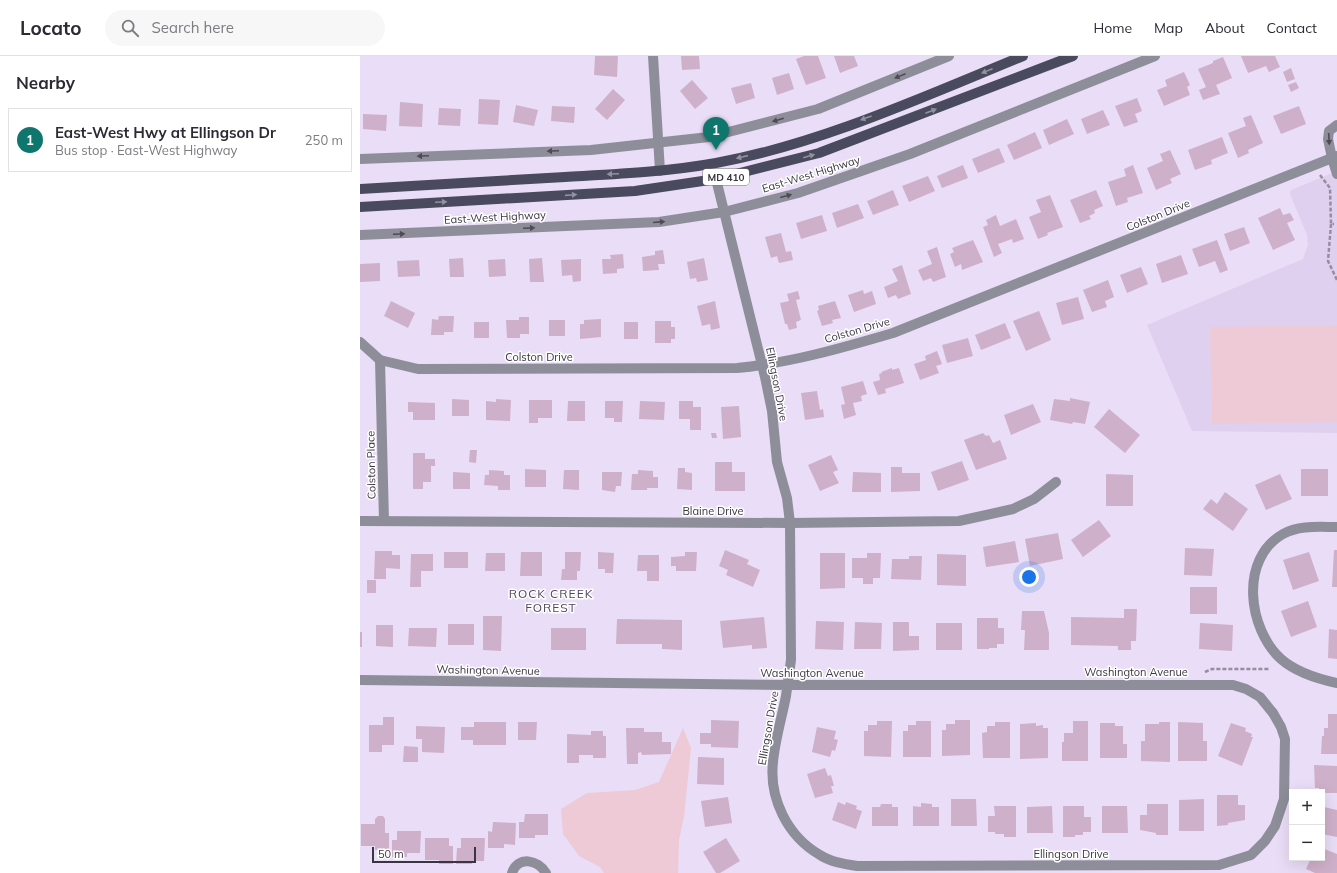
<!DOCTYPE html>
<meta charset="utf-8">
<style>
:root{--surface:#fff;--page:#f7f7f7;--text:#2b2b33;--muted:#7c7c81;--line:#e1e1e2;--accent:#0f766e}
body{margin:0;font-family:Mulish,sans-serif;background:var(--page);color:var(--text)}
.controls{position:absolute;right:12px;bottom:12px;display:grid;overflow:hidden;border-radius:0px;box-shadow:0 4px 16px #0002}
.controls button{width:36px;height:36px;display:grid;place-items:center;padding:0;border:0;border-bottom:1px solid var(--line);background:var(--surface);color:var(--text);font:20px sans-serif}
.scale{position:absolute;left:12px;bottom:10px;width:104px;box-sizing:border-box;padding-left:4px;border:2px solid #3a353f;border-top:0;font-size:11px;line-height:14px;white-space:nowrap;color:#3a353f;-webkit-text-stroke:3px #fff;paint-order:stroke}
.you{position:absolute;left:669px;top:521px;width:14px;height:14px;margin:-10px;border:3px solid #fff;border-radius:50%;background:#1a73e8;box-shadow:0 0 0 6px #1a73e833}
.badge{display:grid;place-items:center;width:26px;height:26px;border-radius:50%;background:var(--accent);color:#fff;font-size:13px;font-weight:700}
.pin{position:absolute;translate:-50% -33px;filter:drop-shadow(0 1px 2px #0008)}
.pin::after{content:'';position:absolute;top:21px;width:14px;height:12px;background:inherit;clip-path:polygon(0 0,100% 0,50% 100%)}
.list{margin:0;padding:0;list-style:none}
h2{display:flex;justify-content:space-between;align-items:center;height:52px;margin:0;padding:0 16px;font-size:17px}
h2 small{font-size:13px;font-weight:400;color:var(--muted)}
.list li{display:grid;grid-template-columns:26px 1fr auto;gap:12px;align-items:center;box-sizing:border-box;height:64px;margin:0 8px 8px;padding:0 8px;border:1px solid var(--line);border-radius:0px}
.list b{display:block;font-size:15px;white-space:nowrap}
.list p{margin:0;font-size:13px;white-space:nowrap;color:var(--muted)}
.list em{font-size:13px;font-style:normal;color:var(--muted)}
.icon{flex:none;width:22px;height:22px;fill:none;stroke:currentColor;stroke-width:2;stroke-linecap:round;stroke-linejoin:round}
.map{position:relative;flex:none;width:977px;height:817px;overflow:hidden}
header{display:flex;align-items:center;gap:24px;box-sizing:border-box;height:56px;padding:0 20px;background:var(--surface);border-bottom:1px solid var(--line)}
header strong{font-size:19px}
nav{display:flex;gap:22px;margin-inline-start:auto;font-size:14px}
.search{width:280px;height:36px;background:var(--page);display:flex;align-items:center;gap:10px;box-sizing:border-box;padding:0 14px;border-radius:22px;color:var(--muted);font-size:15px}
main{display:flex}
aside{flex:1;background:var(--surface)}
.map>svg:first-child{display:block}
.built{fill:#e0d0ef}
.green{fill:#eecad6}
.building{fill:#cfb0ca}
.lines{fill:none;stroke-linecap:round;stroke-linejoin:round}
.path{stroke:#968da0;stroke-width:2.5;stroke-dasharray:4 2;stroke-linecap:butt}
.minor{stroke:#8e8e9a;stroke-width:10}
.major{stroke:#494a5d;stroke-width:10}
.oneway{fill:#92929e}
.oneway2{fill:#4f4b56}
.labels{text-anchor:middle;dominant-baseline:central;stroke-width:3;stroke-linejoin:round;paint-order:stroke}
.shield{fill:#fff;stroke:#757279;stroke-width:1}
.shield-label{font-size:10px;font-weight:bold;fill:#3a353f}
.street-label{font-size:11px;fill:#3a353f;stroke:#fff}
.neighbourhood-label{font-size:12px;letter-spacing:1px;fill:#51465b;stroke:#fff}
</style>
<header>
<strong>Locato</strong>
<div class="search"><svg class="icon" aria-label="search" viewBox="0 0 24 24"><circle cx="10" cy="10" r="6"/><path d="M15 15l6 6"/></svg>Search here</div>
<nav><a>Home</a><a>Map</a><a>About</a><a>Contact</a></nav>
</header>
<main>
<aside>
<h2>Nearby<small></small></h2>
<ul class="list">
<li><span class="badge">1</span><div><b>East-West Hwy at Ellingson Dr</b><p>Bus stop · East-West Highway</p></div><em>250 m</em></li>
</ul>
</aside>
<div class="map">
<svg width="977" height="817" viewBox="0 0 977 817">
<rect width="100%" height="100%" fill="#eaddf7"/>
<polygon class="built" points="977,115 977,377 832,375 787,269 943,203 948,189 947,179 930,138 931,134"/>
<g class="green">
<polygon points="977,269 977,366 852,368 850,271"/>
<polygon points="323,672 331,692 324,761 319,784 318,817 244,817 240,811 219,800 203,778 201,753 227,737 275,734 299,726"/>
</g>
<g class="building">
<polygon points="235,0 258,0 257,21 234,19"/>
<polygon points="321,0 339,0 340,13 322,14"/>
<polygon points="444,0 458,0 466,22 446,29 436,3"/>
<polygon points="474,0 494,0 498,10 480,17"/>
<polygon points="881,0 915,0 920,11 909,16 906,10 888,17"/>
<polygon points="863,1 872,22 856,29 860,38 843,44 839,34 846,31 838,13 853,7 853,5"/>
<polygon points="931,12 935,23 927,26 923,16"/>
<polygon points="824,16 830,29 827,31 830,39 804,50 797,34 807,30 805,24"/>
<polygon points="429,17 434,33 417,39 412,22"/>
<polygon points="332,24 348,42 335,53 320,35"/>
<polygon points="936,26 939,32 931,36 928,29"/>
<polygon points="391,27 395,42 376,48 371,32"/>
<polygon points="253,33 265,44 247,64 235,53"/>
<polygon points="777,42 782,55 775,58 778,66 764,71 755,50"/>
<polygon points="119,43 140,44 138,69 118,68"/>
<polygon points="40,46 63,48 62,71 39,70"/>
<polygon points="156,49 178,54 174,70 153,66"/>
<polygon points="192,50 215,51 214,67 191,65"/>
<polygon points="939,50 946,68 921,78 913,60"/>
<polygon points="79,52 101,53 100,70 78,69"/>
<polygon points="743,54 750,69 727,78 721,63"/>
<polygon points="3,58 27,59 26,75 3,73"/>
<polygon points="891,59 903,87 888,94 889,97 878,102 868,77 886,70 883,62"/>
<polygon points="707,63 714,78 689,89 683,74"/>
<polygon points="675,76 682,92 654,104 647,89"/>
<polygon points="862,81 868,97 851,104 852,108 835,114 828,94"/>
<polygon points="639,92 645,106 618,117 612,103"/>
<polygon points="810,94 821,118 810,123 812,127 796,134 787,112 803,105 800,98"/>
<polygon points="603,109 608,122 582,132 577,120"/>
<polygon points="773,109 783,137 767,142 768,146 756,150 748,126 766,120 764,113"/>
<polygon points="568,120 575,135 549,146 542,130"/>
<polygon points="533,134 539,149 513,159 507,145"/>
<polygon points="736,134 743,150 734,154 735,157 729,160 731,163 720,167 710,144"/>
<polygon points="690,139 703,171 687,177 688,179 678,183 669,161 681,156 676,144"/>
<polygon points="498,148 504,162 477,172 472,157"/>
<polygon points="920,152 923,159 930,157 934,164 927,167 935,184 913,194 898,162"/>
<polygon points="462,159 467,175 441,183 436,167"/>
<polygon points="636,159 640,170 656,163 664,183 653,187 652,183 638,188 642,197 634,201 623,171 628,169 626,164"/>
<polygon points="884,171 890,187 870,195 864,178"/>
<polygon points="421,177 426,196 431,195 433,204 419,207 417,200 411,202 405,181"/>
<polygon points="613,184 623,206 602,214 601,208 595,211 590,198 594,196 592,192"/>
<polygon points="857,184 868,214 860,217 855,205 839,211 832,193"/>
<polygon points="577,191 586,221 573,226 571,222 563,225 558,214 572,208 567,195"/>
<polygon points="303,194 305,208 298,208 299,214 283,215 282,201 295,199 295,195"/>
<polygon points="263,198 264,212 257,213 257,217 243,218 242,203 251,203 250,199"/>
<polygon points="821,199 828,218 802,227 796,208"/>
<polygon points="103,202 104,221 90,221 89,203"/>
<polygon points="182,202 184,226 170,226 169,203"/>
<polygon points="344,202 348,224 337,226 336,222 330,223 327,206"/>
<polygon points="145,203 146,220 129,221 128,204"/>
<polygon points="221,203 221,225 213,226 212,219 202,220 201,204"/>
<polygon points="59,204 60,220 38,221 37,205"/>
<polygon points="20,207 20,225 0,226 0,208"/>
<polygon points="542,209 551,238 538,243 536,239 528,242 524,231 538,225 532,213"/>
<polygon points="781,211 788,228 767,237 760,219"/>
<polygon points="748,224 754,241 745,245 747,251 732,256 723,234"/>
<polygon points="503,234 504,238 512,235 516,248 494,256 488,239"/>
<polygon points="438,235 440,243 436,244 441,264 436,266 437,272 429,274 427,268 425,268 420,247 429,245 427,238"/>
<polygon points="718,241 724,263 702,269 696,247"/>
<polygon points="31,245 55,257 48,272 24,260"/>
<polygon points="355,245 360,272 351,274 350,268 342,270 337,250"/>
<polygon points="475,245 481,262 472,264 473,267 462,270 457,255 459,254 458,250"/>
<polygon points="679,255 691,284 666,295 653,265"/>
<polygon points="79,260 94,260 93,276 84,276 84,279 71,279 72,263 78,264"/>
<polygon points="159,261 169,261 169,278 160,278 160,282 147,282 146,264 159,264"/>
<polygon points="241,263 241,281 220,283 220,268 224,268 224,264"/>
<rect x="189" y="264" width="16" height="16"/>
<polygon points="295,265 311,265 311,271 315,271 315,283 311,283 311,287 295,287"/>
<rect x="114" y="266" width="15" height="16"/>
<rect x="264" y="266" width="14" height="17"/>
<polygon points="645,267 651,282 621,294 615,279"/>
<polygon points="608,282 613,300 587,307 582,289"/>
<polygon points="577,295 582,308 576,310 579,317 560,324 554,308 566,304 565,300"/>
<polygon points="532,312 532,314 539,312 544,327 525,333 526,337 518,339 513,326 520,324 519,318 522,317 521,316"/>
<polygon points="503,325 507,338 501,340 502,345 493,347 496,359 484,363 481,349 485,348 481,331"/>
<polygon points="457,335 460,354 463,353 464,361 445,364 441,337"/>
<polygon points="710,342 730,346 725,368 713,366 712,368 690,364 694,343 710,345"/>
<polygon points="92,343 109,344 109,360 92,360"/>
<polygon points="136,343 151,344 150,365 126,364 126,345 136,346"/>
<polygon points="169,344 192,344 192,362 178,362 178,367 169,367"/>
<polygon points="208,345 225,345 225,365 207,365"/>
<polygon points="245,345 263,345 262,366 254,366 254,362 245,362"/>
<polygon points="280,345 305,346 304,364 279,363"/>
<polygon points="319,345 333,345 333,351 341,351 341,374 330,374 330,363 319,363"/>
<polygon points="48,346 75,347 75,364 53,364 53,356 48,356"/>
<polygon points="673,348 681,366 651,379 644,359"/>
<polygon points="379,350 381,381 363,383 361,351"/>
<polygon points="749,353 780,379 765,397 734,371"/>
<polygon points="351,377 356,377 357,382 352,382"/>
<polygon points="623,377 626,380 629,379 633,387 640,384 647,403 616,414 604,384"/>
<polygon points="110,394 117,394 116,407 109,406"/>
<polygon points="53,397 65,397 65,403 75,403 75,410 71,410 71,426 63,426 63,433 53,433"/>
<polygon points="471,399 478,414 473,416 479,427 460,435 448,409"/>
<polygon points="602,405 609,424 578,435 571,416"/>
<polygon points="355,406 372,406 372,416 385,416 385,435 355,435"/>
<polygon points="531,411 542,411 542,417 560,417 560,435 531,436"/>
<polygon points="318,412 325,412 325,416 332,417 332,434 317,433"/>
<polygon points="165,413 186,414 186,431 165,431"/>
<rect x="941" y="413" width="27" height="27"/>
<polygon points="129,414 144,415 144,419 150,419 150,434 138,434 138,430 124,429 125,419 129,419"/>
<polygon points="204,414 219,414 219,434 203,433"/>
<polygon points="278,414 293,415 293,421 298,421 298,432 287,432 287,434 271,434 272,418 278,418"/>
<polygon points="93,416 110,417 110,433 93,433"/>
<polygon points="242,416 262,416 261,430 256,430 255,436 242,434"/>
<polygon points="493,416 521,417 521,436 492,436"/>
<polygon points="746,418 773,419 773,450 746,450"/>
<polygon points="920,418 932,443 906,454 895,429"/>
<polygon points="865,436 888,453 873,475 843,453 851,443 857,448"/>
<polygon points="739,464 751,480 723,501 711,484"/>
<polygon points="698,477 703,503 670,510 665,483"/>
<polygon points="655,485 659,506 626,511 623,491"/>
<polygon points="825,492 854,493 852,520 824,519"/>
<polygon points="365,494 389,504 387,508 400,514 393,531 366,519 368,514 359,510"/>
<polygon points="974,494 977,494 977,531 972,531"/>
<polygon points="15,495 32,495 32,499 40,499 40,513 26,512 26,523 14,523"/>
<rect x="84" y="496" width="24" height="16"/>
<polygon points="161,496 182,496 182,520 160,520"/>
<polygon points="205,496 221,496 220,515 217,515 217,524 201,524 202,513 205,513"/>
<polygon points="238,496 254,497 253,517 245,517 245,513 238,513"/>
<polygon points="325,496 337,496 336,515 316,515 316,510 311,510 311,501 325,500"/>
<polygon points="949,496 959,525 933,534 923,504"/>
<polygon points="126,497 145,497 145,515 125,515"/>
<polygon points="460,497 485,497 485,532 460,533"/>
<polygon points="507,497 521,497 520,522 513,522 513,528 503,528 503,522 492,522 492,502 507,502"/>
<polygon points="51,498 73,498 73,515 61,515 61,531 50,531"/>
<polygon points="577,498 606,499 606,530 577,529"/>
<polygon points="278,499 299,499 299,525 287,525 287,515 277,515"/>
<polygon points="549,500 562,500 561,524 531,523 532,503 549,503"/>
<rect x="7" y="524" width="9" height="13"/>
<rect x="830" y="531" width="27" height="27"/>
<polygon points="948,545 957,571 931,581 921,555"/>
<polygon points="764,553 777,553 776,585 771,585 771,594 758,594 758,590 711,589 711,561 764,562"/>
<polygon points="662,555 684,555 689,577 689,594 664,594 665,574 661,574"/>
<polygon points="123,560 142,560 141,595 123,594"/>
<polygon points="404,561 407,592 392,593 392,589 363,592 360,565"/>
<polygon points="617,562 638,562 638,572 644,572 644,588 637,588 637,592 629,592 629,593 617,593"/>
<polygon points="257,563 322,564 322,594 302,593 302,588 256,588"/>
<polygon points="456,565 484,566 483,594 455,593"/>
<polygon points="495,566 522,567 521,593 494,593"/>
<polygon points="533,566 549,566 549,580 559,580 559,594 533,595"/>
<rect x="576" y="567" width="26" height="27"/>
<polygon points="840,567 873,569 872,595 839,593"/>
<rect x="88" y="568" width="26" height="21"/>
<polygon points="16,569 33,569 33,591 16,590"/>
<polygon points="49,572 77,572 76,591 48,590"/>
<rect x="191" y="572" width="35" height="22"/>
<polygon points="969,573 977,574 977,603 968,602"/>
<rect x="0" y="576" width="2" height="15"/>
<polygon points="968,658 977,658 977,698 961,698 962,680 964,680 964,672 968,672"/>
<polygon points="23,661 34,661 34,689 22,689 22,696 9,696 9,669 23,669"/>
<polygon points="351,664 379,665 378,692 351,691 351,688 340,688 340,677 351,677"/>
<polygon points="595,664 610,664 610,699 582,700 582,674 586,674 586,668 595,668"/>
<polygon points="517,665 532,665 531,701 504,700 504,675 508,675 508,669 517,669"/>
<polygon points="556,665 571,665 571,701 543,701 543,675 548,675 548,669 556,669"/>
<polygon points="713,665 728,665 728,705 702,705 702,686 704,686 704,677 713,677"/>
<polygon points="114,666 146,666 146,689 113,689 113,684 101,684 101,671 114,671"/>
<polygon points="158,666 177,666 176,684 158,684"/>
<polygon points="635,666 650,666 650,702 623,702 622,677 627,676 627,670 635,670"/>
<polygon points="799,666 810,666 810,706 781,705 781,685 785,685 785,668 799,668"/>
<polygon points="818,666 843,667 843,685 847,685 847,705 818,705"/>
<polygon points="676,667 676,670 683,669 683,672 688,672 688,702 660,703 660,668"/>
<polygon points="740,667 755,667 755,670 763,670 763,688 767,688 767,702 740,702"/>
<polygon points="871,667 886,672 885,675 892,678 891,681 893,681 882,710 858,700"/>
<polygon points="56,670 85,671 84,697 62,696 62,683 56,683"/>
<polygon points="457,671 476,675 474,683 478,684 475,695 472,694 470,701 452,696"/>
<polygon points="266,672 284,672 284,676 302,676 302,686 311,686 311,698 282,699 281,696 278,697 278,708 267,708"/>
<polygon points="231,675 243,675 243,680 246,680 246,702 233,702 233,699 219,699 219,707 207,707 207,678 231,679"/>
<polygon points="44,690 58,691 58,706 43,706"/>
<polygon points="338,701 364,702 364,729 337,728"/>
<polygon points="954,709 977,710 977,737 962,737 959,736 959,732 955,732"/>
<polygon points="465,712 468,720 471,719 474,730 471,730 473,737 455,742 447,718"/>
<polygon points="857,739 878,739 878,749 885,749 885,764 868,767 868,769 857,770"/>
<polygon points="368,741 372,767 345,771 341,745"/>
<polygon points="591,743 616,743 617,770 591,770"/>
<polygon points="844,743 844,775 819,775 819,744"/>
<polygon points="478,746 485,749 486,746 497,750 496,753 502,755 496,773 472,764"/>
<polygon points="561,747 572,748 572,751 579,751 579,770 553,770 553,750 561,751"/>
<polygon points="521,748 532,748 532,751 538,751 538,770 512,770 512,751 520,751"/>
<polygon points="787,748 808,748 808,779 796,779 796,777 780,774 780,759 787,759"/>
<polygon points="634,750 656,750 656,781 644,781 644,778 635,778 635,776 628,776 628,760 635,760"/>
<polygon points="692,750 693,777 667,777 667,751"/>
<polygon points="703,750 724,750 724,761 731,761 731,776 723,776 723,779 715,779 715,781 703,781"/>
<polygon points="742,750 767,750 768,777 742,777"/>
<polygon points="964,751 977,754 977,781 962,778 962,759"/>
<polygon points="165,758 188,758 188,779 175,779 175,782 159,782 159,766 164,766"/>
<polygon points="18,760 23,760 25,763 25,777 29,777 29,794 15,794 15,790 1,790 1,768 15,768 15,763"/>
<polygon points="133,766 156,767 155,789 144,788 144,792 128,792 128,775 132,776"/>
<polygon points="37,775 61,775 60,797 47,797 47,801 32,801 32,784 37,784"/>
<polygon points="65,782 89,782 89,790 93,790 93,808 79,808 79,804 65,804"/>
<polygon points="101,782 125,782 124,805 112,805 112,808 96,808 97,792 101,792"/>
<polygon points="366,782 380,805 360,817 356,817 343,796"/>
<polygon points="962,792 977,798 977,817 955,817 946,813 951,802 962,802"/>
</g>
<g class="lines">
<g class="path">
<polyline points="960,119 970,132 971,168 974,168"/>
<polyline points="971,168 968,205 977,224"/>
<polyline points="845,616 852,613 909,613"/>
</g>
<g class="minor">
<polyline points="293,0 300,115"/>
<polyline points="977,69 969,75 968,83 972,102 977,118"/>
<polyline points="0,103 231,94 349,81 458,53 589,0"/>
<polyline points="0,179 299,166 364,156 438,137 550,98 795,0"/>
<path d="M0,286L20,304L58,313L377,312C430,307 482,292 533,277L977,100"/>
<polyline points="20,304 24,465"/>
<polyline points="0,465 430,467 599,465 653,453 674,443 696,426"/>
<path d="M977,471C959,471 939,469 923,478C879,503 888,573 921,603C937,617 958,623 977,627"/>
<path d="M0,624L428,629H873L886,633L900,641L913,657L921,671L925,683L924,743L915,770L905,785L891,799L859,809L497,810C484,808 471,806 460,799C427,780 409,742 413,706C415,684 422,661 426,640L431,604L430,467L427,442L417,406L412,355L405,321L356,123"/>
<path d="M152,817C158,799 178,804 186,817"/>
</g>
<g class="major">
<path d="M0,133C68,129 137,125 205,121C256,118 306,116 356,107C460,88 565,40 663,0"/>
<polyline points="0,151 275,135 356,123 459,97 713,0"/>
</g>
</g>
<defs><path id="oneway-solid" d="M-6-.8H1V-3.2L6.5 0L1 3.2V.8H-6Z"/></defs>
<g class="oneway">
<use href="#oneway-solid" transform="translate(627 15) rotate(158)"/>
<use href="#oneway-solid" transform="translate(571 55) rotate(-21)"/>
<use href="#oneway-solid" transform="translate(506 62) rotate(160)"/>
<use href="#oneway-solid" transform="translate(449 100) rotate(-16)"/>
<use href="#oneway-solid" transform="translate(382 101) rotate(167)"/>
<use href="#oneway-solid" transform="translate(253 118) rotate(177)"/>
<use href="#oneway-solid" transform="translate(211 139) rotate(-4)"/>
<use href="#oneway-solid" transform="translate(81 146) rotate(-3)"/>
</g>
<g class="oneway2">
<use href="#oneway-solid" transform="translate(540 20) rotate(158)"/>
<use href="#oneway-solid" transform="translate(418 64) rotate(164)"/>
<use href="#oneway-solid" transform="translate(969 83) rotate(87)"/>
<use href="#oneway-solid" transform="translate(193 95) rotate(178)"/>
<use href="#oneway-solid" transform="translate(63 100) rotate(178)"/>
<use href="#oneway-solid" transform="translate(426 140) rotate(-15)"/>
<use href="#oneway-solid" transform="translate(299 166) rotate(-5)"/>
<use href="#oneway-solid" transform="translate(169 172) rotate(-3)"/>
<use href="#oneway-solid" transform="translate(39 178) rotate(-3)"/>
</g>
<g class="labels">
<rect class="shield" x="343" y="113" width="46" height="16" rx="3"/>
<g class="shield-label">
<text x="366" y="121">MD 410</text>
</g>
<g class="street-label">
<text transform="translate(451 118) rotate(-17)">East-West Highway</text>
<text transform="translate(798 159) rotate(-22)">Colston Drive</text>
<text transform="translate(135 161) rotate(-3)">East-West Highway</text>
<text transform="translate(497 274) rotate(-16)">Colston Drive</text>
<text x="179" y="301">Colston Drive</text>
<text transform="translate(417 328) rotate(79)">Ellingson Drive</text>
<text transform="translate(11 409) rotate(-91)">Colston Place</text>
<text x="353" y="455">Blaine Drive</text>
<text transform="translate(128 614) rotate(1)">Washington Avenue</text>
<text x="776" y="616">Washington Avenue</text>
<text x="452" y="617">Washington Avenue</text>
<text transform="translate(408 672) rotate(-80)">Ellingson Drive</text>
<text x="711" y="798">Ellingson Drive</text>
</g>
<g class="neighbourhood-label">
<text x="191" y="537">ROCK CREEK<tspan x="191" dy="14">FOREST</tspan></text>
</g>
</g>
</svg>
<div class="controls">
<button>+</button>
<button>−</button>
</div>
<div class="scale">50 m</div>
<div class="you"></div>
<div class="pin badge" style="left:356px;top:94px">1</div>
</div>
</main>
